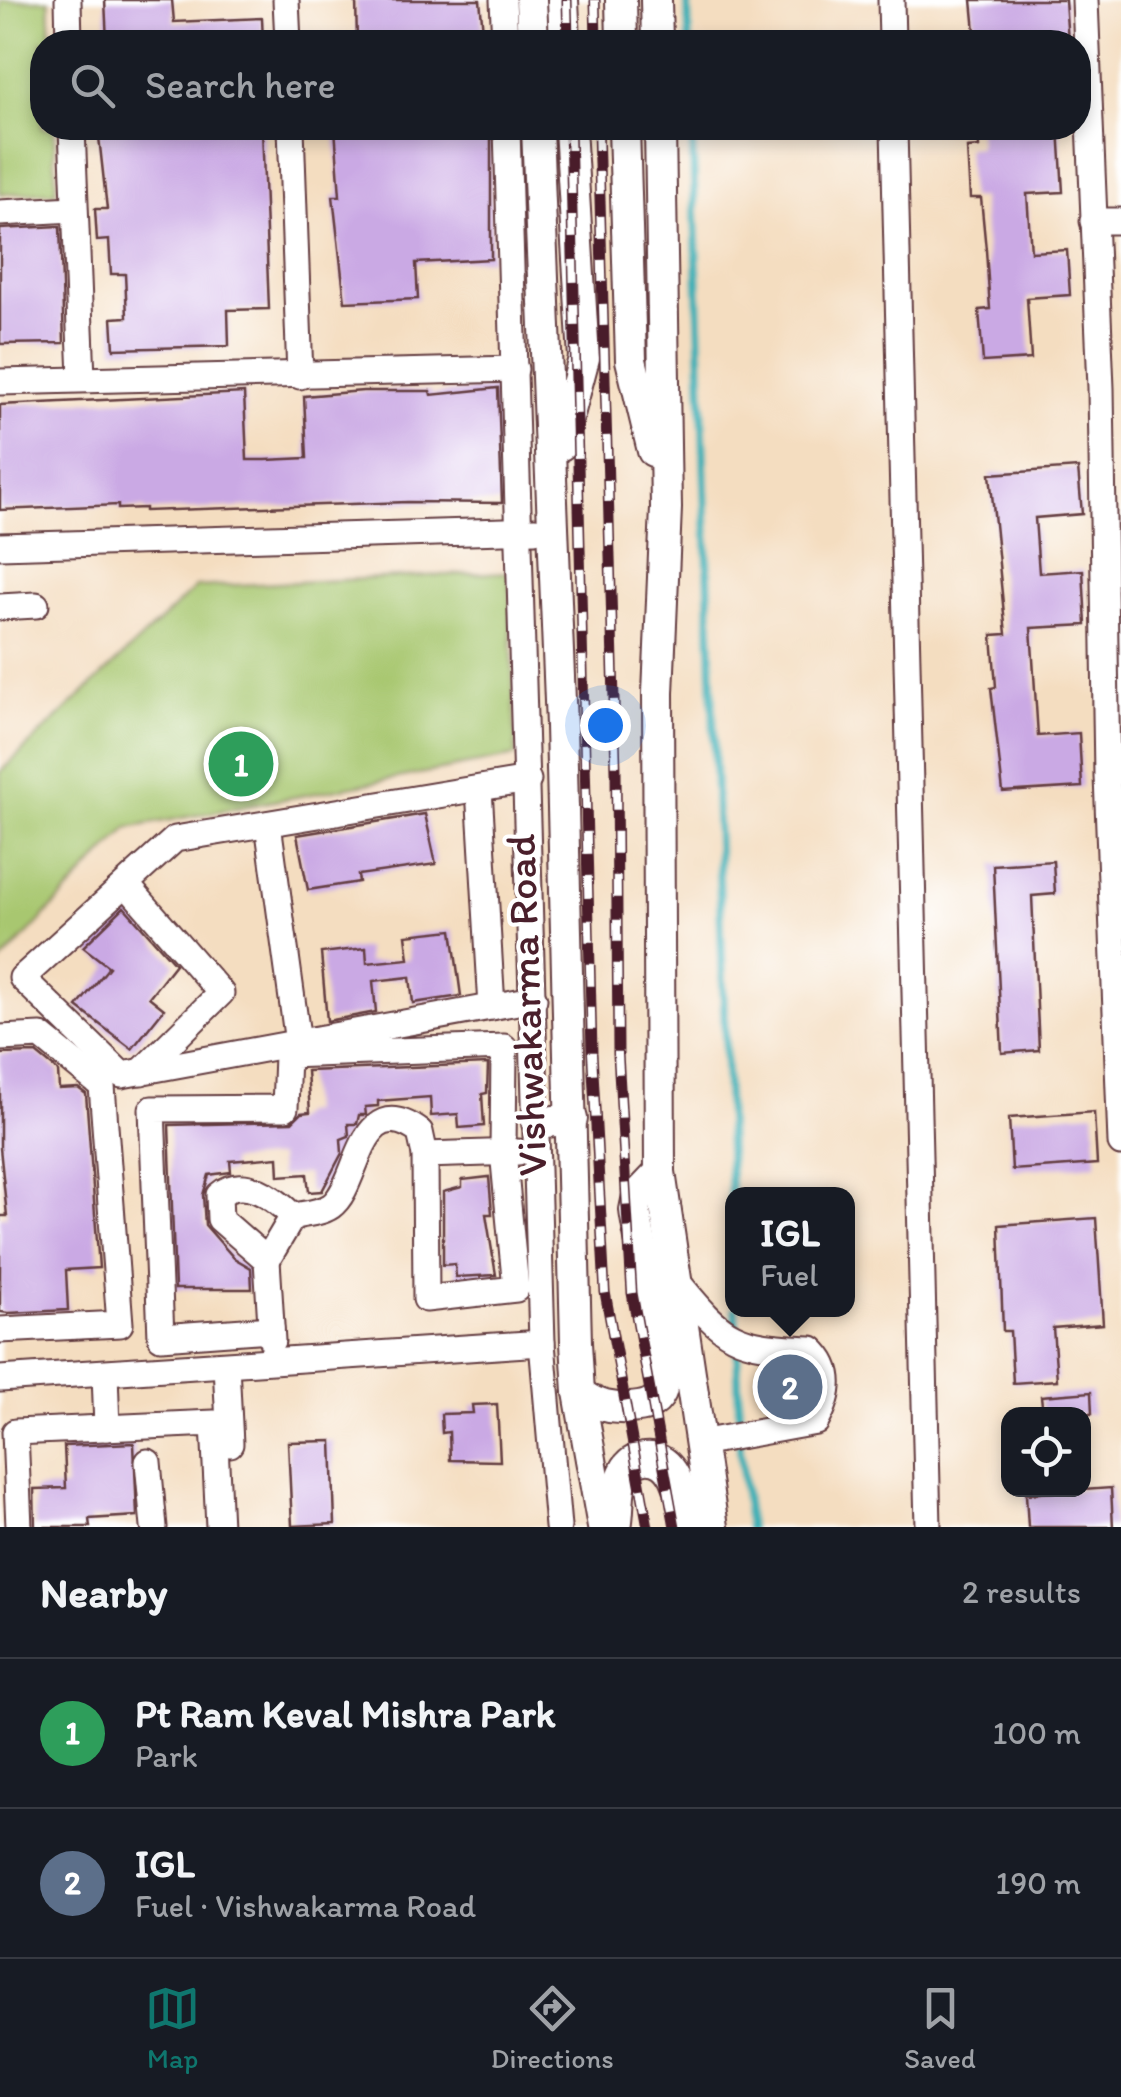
<!DOCTYPE html>
<meta charset="utf-8">
<style>
:root{--surface:#171b24;--page:#20242c;--text:#f1f3f6;--muted:#9ea1a6;--line:#363941;--accent:#0f766e}
body{margin:0;font-family:Itim,sans-serif;background:var(--page);color:var(--text)}
.controls{position:absolute;right:30px;bottom:30px;display:grid;overflow:hidden;border-radius:20px;box-shadow:0 5px 15px #0003}
.controls button{width:90px;height:90px;display:grid;place-items:center;padding:0;border:0;border-bottom:2px solid var(--line);background:var(--surface);color:var(--text);font:50px sans-serif}
.you{position:absolute;left:605px;top:725px;width:35px;height:35px;margin:-25px;border:8px solid #fff;border-radius:50%;background:#1a73e8;box-shadow:0 0 0 15px #1a73e833}
.badge{display:grid;place-items:center;width:65px;height:65px;border-radius:50%;background:var(--accent);color:#fff;font-size:32px;font-weight:700}
.pin{position:absolute;translate:-50% -50%;border:5px solid #fff;box-shadow:0 2px 10px #0006}
.popup{position:absolute;left:725px;top:1187px;width:130px;height:130px;box-sizing:border-box;display:grid;place-content:center;border-radius:20px;background:var(--surface);filter:drop-shadow(0 2px 8px #0005);font-size:32px;white-space:nowrap;color:var(--muted)}
.popup b{font-size:38px;color:var(--text)}
.popup::after{content:'';position:absolute;left:50%;top:100%;margin-left:-20px;border:20px solid transparent;border-top-color:var(--surface)}
.list{margin:0;padding:0;list-style:none}
h2{display:flex;justify-content:space-between;align-items:center;height:130px;margin:0;padding:0 40px;font-size:42px}
h2 small{font-size:32px;font-weight:400;color:var(--muted)}
.list li{display:grid;grid-template-columns:65px 1fr auto;gap:30px;align-items:center;box-sizing:border-box;height:150px;padding:0 40px;border-top:2px solid var(--line)}
.list b{display:block;font-size:38px;white-space:nowrap}
.list p{margin:0;font-size:32px;white-space:nowrap;color:var(--muted)}
.list em{font-size:32px;font-style:normal;color:var(--muted)}
.icon{flex:none;width:55px;height:55px;fill:none;stroke:currentColor;stroke-width:2;stroke-linecap:round;stroke-linejoin:round}
.map{position:relative;flex:none;width:1121px;height:1527px;overflow:hidden}
.search{position:absolute;background:var(--surface);box-shadow:0 5px 15px #0003;left:30px;right:30px;top:30px;height:110px;display:flex;align-items:center;gap:25px;box-sizing:border-box;padding:0 35px;border-radius:40px;color:var(--muted);font-size:38px}
.sheet{height:430px;background:var(--surface)}
nav{display:flex;justify-content:space-around;align-items:center;box-sizing:border-box;height:140px;border-top:2px solid var(--line);background:var(--surface);font-size:28px;color:var(--muted)}
nav a{display:grid;justify-items:center;gap:5px}
nav .on{color:var(--accent)}
.map>svg:first-child{display:block}
.green{fill:#a8c76f;stroke:#79734d;stroke-width:2.5}
.lines{fill:none;stroke-linecap:round;stroke-linejoin:round}
.stream{stroke:#3fb0b6;stroke-width:8}
.building{fill:#caa9e4}
.minor-casing{stroke:#643c41;stroke-width:29}
.major-casing{stroke:#643c41;stroke-width:34}
.minor{stroke:#fff;stroke-width:25}
.major{stroke:#fff;stroke-width:30}
.rail-casing{stroke:#4a1f2b;stroke-width:11}
.rail{stroke:#fff;stroke-width:8;stroke-dasharray:22;stroke-linecap:butt}
.labels{text-anchor:middle;dominant-baseline:central;stroke-width:8;stroke-linejoin:round;paint-order:stroke}
.street-label{font-size:42px;fill:#4a1f2b;stroke:#fff}
</style>
<div class="map">
<svg width="1121" height="1527" viewBox="0 0 1121 1527">
<rect width="100%" height="100%" fill="#fff"/>
<filter id="ink" filterUnits="userSpaceOnUse"><feTurbulence type="fractalNoise" baseFrequency=".01" numOctaves="2"/><feDisplacementMap in="SourceGraphic" scale="20" xChannelSelector="R" yChannelSelector="G"/><feConvolveMatrix kernelMatrix="1 2 1 2 8 2 1 2 1" color-interpolation-filters="sRGB"/></filter>
<filter id="wash" filterUnits="userSpaceOnUse"><feTurbulence type="fractalNoise" baseFrequency=".0048" numOctaves="4" result="noise"/><feDisplacementMap in="SourceGraphic" scale="40" xChannelSelector="R" yChannelSelector="G"/><feGaussianBlur stdDeviation="2.25" result="paint"/><feColorMatrix in="noise" values="0 0 0 0 0 0 0 0 0 0 0 0 0 0 0 0 0 1.4 0 .05"/><feComposite in="paint" operator="in"/></filter>
<g filter="url(#wash)">
<rect width="100%" height="100%" fill="#f4ddc0"/>
<g class="green">
<polygon points="0,0 49,0 51,42 42,42 42,128 54,128 56,192 0,194"/>
<polygon points="509,572 516,756 128,828 0,963 0,772 196,587"/>
</g>
<g class="lines">
<g class="stream">
<polyline points="688,0 689,42"/>
<polyline points="692,128 732,1233"/>
<polyline points="735,1310 736,1330"/>
<polyline points="737,1344 740,1450 749,1527"/>
</g>
</g>
<g id="blocks">
<g class="building">
<polygon points="105,0 172,0 174,22 262,18 263,42 107,42"/>
<polygon points="356,0 480,0 484,42 357,42"/>
<polygon points="972,0 1065,0 1068,42 976,42"/>
<polygon points="98,128 262,128 269,309 228,310 229,346 114,349 112,318 127,317 125,274 111,274 109,240 97,241 95,209 107,209"/>
<polygon points="335,128 491,128 491,259 416,263 418,299 345,302 333,196 340,196"/>
<polygon points="978,128 1059,128 1063,192 1027,194 1031,252 1067,250 1070,295 1027,298 1031,359 983,362 979,310 990,309 986,250 981,198 970,198 967,148 979,147"/>
<polygon points="60,226 64,343 0,344 0,229"/>
<polygon points="498,388 502,503 408,502 145,511 145,508 118,509 118,505 0,510 0,405 244,393 247,460 266,460 307,458 304,396 363,391 430,391 431,395"/>
<polygon points="1078,468 1082,514 1035,518 1039,573 1083,570 1086,625 1031,628 1038,736 1079,733 1082,787 1003,792 991,688 996,687 992,635 1006,634 990,474"/>
<polygon points="425,814 436,864 358,875 359,882 308,890 297,835"/>
<polygon points="1053,861 1055,894 1032,896 1039,1050 1002,1053 993,865"/>
<polygon points="124,907 175,964 149,997 164,1009 132,1049 77,1007 109,967 83,947"/>
<polygon points="452,930 461,996 413,1003 410,977 373,981 376,1012 327,1021 321,953 366,948 367,963 409,959 406,935"/>
<polygon points="36,1053 58,1071 59,1089 78,1088 86,1094 99,1268 66,1270 68,1310 9,1313 0,1312 0,1216 7,1216 0,1148 0,1054"/>
<polygon points="488,1064 487,1093 482,1094 484,1126 459,1128 458,1114 431,1116 430,1097 378,1101 378,1106 365,1107 366,1115 359,1115 357,1124 348,1124 349,1136 341,1139 342,1153 322,1191 309,1192 307,1174 279,1176 278,1157 230,1161 231,1172 209,1175 203,1195 205,1225 234,1258 251,1268 252,1289 175,1289 169,1125 292,1122 301,1113 310,1112 307,1071"/>
<polygon points="1094,1112 1097,1164 1012,1170 1009,1118"/>
<polygon points="489,1177 492,1214 486,1214 496,1275 456,1277 455,1264 443,1265 443,1192 462,1187 462,1180"/>
<polygon points="1096,1218 1103,1324 1053,1328 1057,1380 1013,1383 1010,1331 1003,1331 999,1225"/>
<polygon points="772,1363 797,1364 798,1409 773,1413"/>
<polygon points="1091,1392 1092,1414 1043,1414 1041,1396"/>
<polygon points="497,1404 500,1461 450,1460 449,1432 442,1433 441,1414 473,1413 472,1405"/>
<polygon points="332,1441 335,1524 292,1526 288,1442"/>
<polygon points="134,1443 137,1516 89,1519 90,1527 35,1527 34,1489 66,1488 64,1446"/>
<polygon points="1111,1488 1113,1527 1028,1527 1026,1494"/>
</g>
</g>
</g>
<g filter="url(#ink)">
<use href="#blocks" fill-opacity="0" stroke="#643c41" stroke-width="2.5"/>
<g class="lines">
<defs>
<g id="minor">
<polyline points="68,0 69,42"/>
<polyline points="286,0 288,42"/>
<polyline points="503,0 505,42"/>
<polyline points="891,0 892,42"/>
<polyline points="1085,0 1101,388 1107,776 1121,1143"/>
<polyline points="72,128 82,378"/>
<polyline points="291,128 300,376"/>
<polyline points="507,128 542,1343 558,1527"/>
<polyline points="894,128 928,1527"/>
<polyline points="0,213 74,209"/>
<polyline points="1093,221 1121,221"/>
<polyline points="0,382 515,369"/>
<polyline points="0,546 535,530"/>
<polyline points="0,607 36,605"/>
<polyline points="528,780 175,839 22,978 122,1075 534,999"/>
<polyline points="479,789 492,1007"/>
<polyline points="268,824 298,1043"/>
<polyline points="126,884 221,993 141,1072"/>
<polyline points="0,1038 41,1036 102,1086 120,1324 0,1330"/>
<path d="M267,1260L293,1216C304,1214 321,1213 331,1206C360,1186 358,1087 420,1132L425,1155L518,1152"/>
<path d="M676,1280C725,1340 734,1346 812,1349C836,1371 830,1397 816,1422L700,1443"/>
<polyline points="271,1329 161,1337 152,1109 285,1108 287,1055 504,1047 503,1151 516,1289 426,1299 425,1155"/>
<path d="M272,1341L267,1260L220,1219L219,1195C244,1174 274,1198 293,1216"/>
<polyline points="226,1365 230,1444"/>
<polyline points="105,1373 107,1428"/>
<polyline points="0,1379 542,1343"/>
<polyline points="148,1462 154,1527"/>
<polyline points="19,1527 15,1432 214,1423 219,1527"/>
</g>
<g id="major">
<polyline points="531,0 533,42"/>
<polyline points="563,0 565,42"/>
<polyline points="621,0 622,42"/>
<polyline points="656,0 657,42"/>
<polyline points="537,128 561,726 576,1343 579,1392 603,1527"/>
<polyline points="624,128 631,360 653,451"/>
<polyline points="660,128 666,508 658,693 660,1172 713,1527"/>
<polyline points="561,445 584,358 570,128"/>
<polyline points="537,1123 572,1119"/>
<path d="M579,1392C593,1405 610,1409 629,1408C642,1407 655,1406 661,1392C673,1366 639,1247 635,1210L638,1195L660,1172"/>
<path d="M616,1527C620,1509 616,1487 625,1471C629,1463 636,1459 645,1458C679,1455 683,1504 688,1527"/>
</g>
</defs>
<use href="#minor" class="minor-casing"/>
<use href="#major" class="major-casing"/>
<use href="#minor" class="minor"/>
<use href="#major" class="major"/>
<defs>
<g id="rail">
<polyline points="567,0 568,42"/>
<polyline points="595,0 596,42"/>
<polyline points="570,128 592,1053 605,1292 648,1527"/>
<polyline points="598,128 616,771 618,1054 632,1293 675,1527"/>
</g>
</defs>
<use href="#rail" class="rail-casing"/>
<use href="#rail" class="rail"/>
</g>
</g>
<g class="labels">
<g class="street-label">
<text transform="translate(526 1005) rotate(-92)">Vishwakarma Road</text>
</g>
</g>
</svg>
<div class="controls">
<button><svg class="icon" aria-label="locate" viewBox="0 0 24 24"><circle cx="12" cy="12" r="6"/><path d="M12 2v4M12 18v4M2 12h4M18 12h4"/></svg></button>
</div>
<div class="you"></div>
<div class="pin badge" style="left:241px;top:764px;background:#2e9e5b">1</div>
<div class="pin badge" style="left:790px;top:1387px;background:#5c6f8a">2</div>
<div class="popup"><b>IGL</b>Fuel</div>
<div class="search"><svg class="icon" aria-label="search" viewBox="0 0 24 24"><circle cx="10" cy="10" r="6"/><path d="M15 15l6 6"/></svg>Search here</div>
</div>
<section class="sheet">
<h2>Nearby<small>2 results</small></h2>
<ul class="list">
<li><span class="badge" style="background:#2e9e5b">1</span><div><b>Pt Ram Keval Mishra Park</b><p>Park</p></div><em>100 m</em></li>
<li><span class="badge" style="background:#5c6f8a">2</span><div><b>IGL</b><p>Fuel · Vishwakarma Road</p></div><em>190 m</em></li>
</ul>
</section>
<nav>
<a class="on"><svg class="icon" aria-label="map" viewBox="0 0 24 24"><path d="M3 6l6-2 6 2 6-2v14l-6 2-6-2-6 2zM9 4v14M15 6v14"/></svg>Map</a>
<a><svg class="icon" aria-label="directions" viewBox="0 0 24 24"><path d="M12 3l9 9-9 9-9-9zM9 14v-3h6M13 9l2 2-2 2"/></svg>Directions</a>
<a><svg class="icon" aria-label="saved" viewBox="0 0 24 24"><path d="M7 4h10v16l-5-4-5 4z"/></svg>Saved</a>
</nav>
